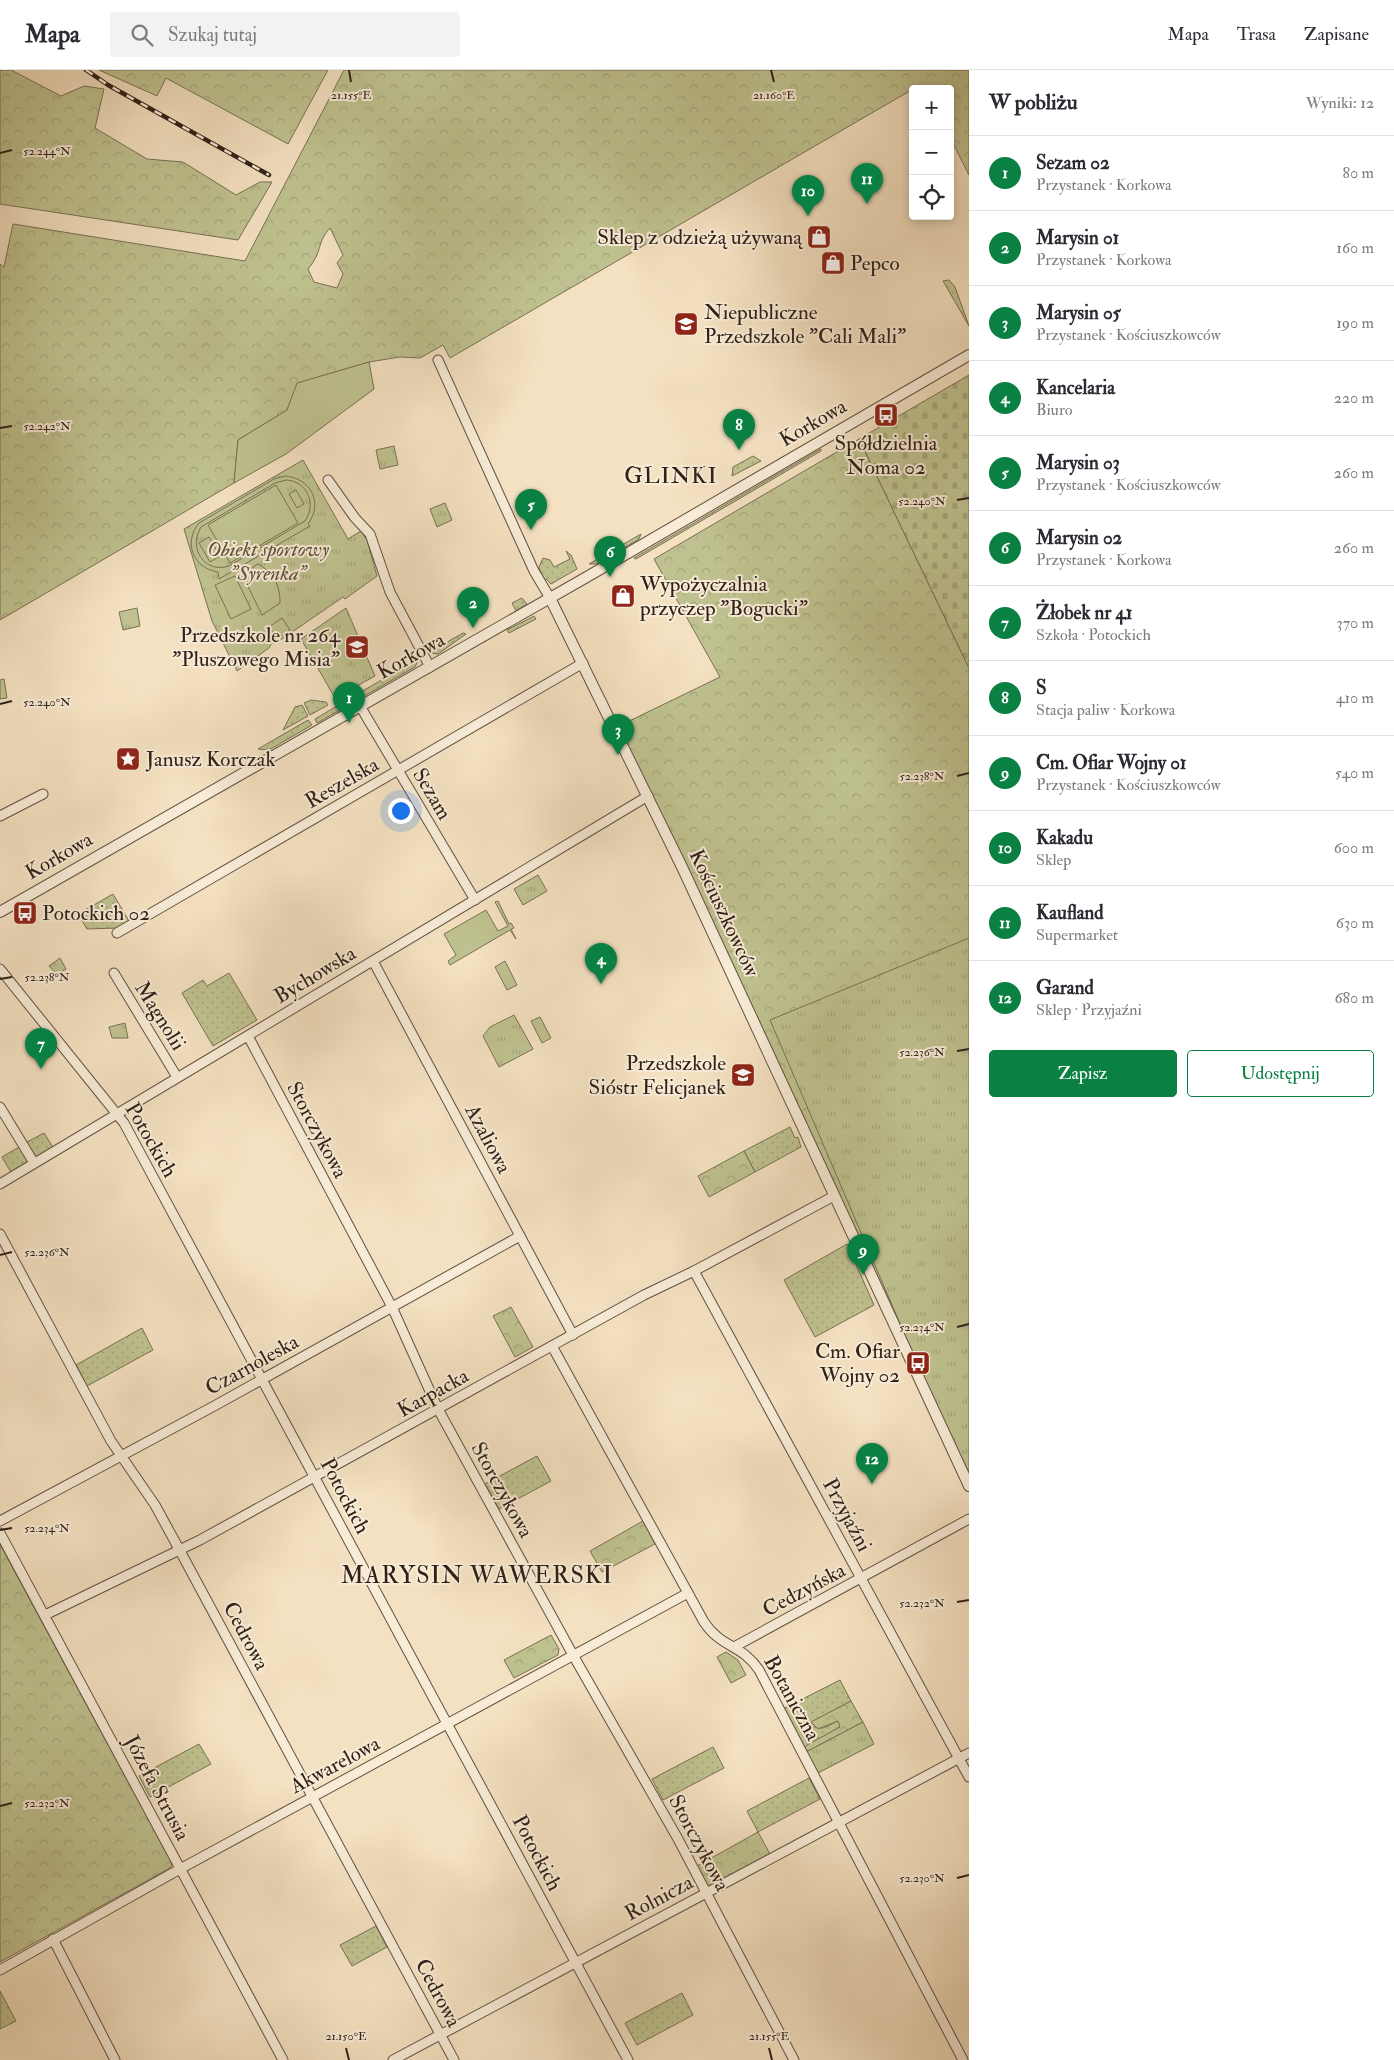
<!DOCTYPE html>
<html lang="pl">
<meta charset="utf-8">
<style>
:root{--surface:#fff;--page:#f2f2f3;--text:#2b2b33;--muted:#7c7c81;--line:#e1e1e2;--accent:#0b8043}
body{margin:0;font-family:"IM FELL Double Pica",serif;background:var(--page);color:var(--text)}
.controls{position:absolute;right:15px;top:15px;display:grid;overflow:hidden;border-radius:5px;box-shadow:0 2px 8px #0003}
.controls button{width:45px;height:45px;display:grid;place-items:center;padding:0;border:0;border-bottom:1px solid var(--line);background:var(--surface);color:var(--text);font:25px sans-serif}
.you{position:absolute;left:400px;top:740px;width:18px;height:18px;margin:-12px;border:4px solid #fff;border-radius:50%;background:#1a73e8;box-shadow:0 0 0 8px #1a73e833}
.badge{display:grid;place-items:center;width:32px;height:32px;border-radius:50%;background:var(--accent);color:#fff;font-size:16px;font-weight:700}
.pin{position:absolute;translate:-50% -41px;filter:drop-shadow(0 1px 2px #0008)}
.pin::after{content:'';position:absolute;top:26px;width:18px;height:15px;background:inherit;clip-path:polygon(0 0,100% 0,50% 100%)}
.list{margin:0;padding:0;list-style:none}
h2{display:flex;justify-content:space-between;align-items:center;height:65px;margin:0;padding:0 20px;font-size:21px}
h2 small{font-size:16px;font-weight:400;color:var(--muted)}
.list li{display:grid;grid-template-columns:32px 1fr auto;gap:15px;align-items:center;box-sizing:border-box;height:75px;padding:0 20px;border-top:1px solid var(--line)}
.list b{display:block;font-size:19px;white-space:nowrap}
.list p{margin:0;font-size:16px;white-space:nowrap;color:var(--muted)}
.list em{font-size:16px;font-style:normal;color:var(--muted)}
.actions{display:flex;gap:10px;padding:15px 20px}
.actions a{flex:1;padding:11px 0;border:1px solid var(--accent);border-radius:5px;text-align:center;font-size:18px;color:var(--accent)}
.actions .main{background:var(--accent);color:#fff}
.icon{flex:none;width:28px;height:28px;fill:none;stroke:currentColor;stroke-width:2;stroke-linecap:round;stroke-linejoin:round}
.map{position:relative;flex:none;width:969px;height:1990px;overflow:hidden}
header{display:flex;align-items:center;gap:30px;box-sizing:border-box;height:70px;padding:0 25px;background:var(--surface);border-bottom:1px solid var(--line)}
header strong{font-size:24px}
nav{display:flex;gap:28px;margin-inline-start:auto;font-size:18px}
.search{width:350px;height:45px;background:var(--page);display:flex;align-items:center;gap:12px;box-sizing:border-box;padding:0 18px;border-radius:5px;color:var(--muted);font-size:19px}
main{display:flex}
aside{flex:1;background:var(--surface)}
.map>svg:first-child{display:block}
.grass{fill:url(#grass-dots);stroke:#787154}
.forest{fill:url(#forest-crowns);stroke:#787154;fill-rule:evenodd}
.cemetery{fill:url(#cemetery-stones);stroke:#787154}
.park{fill:url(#park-tufts);stroke:#787154}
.garden{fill:#bfc290;stroke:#787154;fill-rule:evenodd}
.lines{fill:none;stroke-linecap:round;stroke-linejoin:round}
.minor-casing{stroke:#625042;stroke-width:11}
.tertiary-casing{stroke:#625042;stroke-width:12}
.minor{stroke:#f8ecd7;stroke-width:9}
.tertiary{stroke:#f8ecd7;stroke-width:10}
.rail-casing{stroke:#312018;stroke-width:4.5}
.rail{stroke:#f8ecd7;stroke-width:2.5;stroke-dasharray:8;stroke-linecap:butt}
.ticks{fill:none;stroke:#312018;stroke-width:2}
.labels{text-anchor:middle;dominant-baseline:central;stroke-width:4;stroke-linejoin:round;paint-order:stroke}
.poi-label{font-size:21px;fill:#312018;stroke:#f8ecd7;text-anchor:start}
.street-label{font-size:21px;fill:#312018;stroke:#f8ecd7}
.park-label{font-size:21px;font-style:italic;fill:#5c513c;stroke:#f8ecd7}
.neighbourhood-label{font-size:22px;letter-spacing:1px;fill:#312018;stroke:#f8ecd7}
.quarter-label{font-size:24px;letter-spacing:1px;fill:#312018;stroke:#f8ecd7}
.ticks-label{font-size:12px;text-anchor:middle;fill:#312018;stroke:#f8ecd7;stroke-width:4;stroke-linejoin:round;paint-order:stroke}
</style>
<header>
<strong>Mapa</strong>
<div class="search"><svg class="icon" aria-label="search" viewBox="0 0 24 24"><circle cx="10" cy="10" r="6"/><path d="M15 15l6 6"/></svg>Szukaj tutaj</div>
<nav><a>Mapa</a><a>Trasa</a><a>Zapisane</a></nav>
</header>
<main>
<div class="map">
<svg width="969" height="1990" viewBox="0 0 969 1990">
<defs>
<pattern id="grass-dots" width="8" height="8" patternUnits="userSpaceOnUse" patternTransform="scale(1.25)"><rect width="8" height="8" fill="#bfc290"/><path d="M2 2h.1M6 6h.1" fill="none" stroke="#a5a67b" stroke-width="1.8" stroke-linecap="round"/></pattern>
<pattern id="forest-crowns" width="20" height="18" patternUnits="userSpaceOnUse" patternTransform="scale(1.25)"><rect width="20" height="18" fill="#bfc290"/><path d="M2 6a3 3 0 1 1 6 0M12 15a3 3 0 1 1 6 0" fill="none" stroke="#a5a67b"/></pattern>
<pattern id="cemetery-stones" width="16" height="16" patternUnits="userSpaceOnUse" patternTransform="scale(1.25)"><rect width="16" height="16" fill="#bfc290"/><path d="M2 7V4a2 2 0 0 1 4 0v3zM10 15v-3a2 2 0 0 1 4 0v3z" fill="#a5a67b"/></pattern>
<pattern id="park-tufts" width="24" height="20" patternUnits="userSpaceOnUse" patternTransform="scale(1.25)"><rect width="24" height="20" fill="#bfc290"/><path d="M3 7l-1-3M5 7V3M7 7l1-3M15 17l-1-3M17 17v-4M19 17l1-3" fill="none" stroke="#a5a67b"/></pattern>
</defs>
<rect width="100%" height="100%" fill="#f4e1c1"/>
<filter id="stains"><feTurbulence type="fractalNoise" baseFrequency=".004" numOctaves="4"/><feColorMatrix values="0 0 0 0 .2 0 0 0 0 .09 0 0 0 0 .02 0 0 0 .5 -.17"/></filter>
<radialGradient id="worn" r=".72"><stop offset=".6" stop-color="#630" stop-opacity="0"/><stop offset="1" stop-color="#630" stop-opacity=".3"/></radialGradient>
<g class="grass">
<polygon points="949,210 955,217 969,256 943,211"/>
<polygon points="821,379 821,381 636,489 634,488"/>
<polygon points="753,386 761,391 732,406 733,397"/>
<polygon points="641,464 639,469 597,494 589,494"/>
<polygon points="566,481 571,485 577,499 551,514 546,509 543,510 539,497 543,488 550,490 554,497 570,489"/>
<polygon points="522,528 527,534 516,541 512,533"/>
<polygon points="534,546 536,549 509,563 507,560"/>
<polygon points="463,563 466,564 438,584 428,583"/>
<polygon points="419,588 415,597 317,653 315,649"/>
<polygon points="311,630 326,632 328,635 310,645 304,633"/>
<polygon points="302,635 308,646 283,660 295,637"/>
<polygon points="308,650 312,655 269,680 258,679"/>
<polygon points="113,824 129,851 118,858 87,859 78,844"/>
<polygon points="229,903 257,950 213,976 182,923 203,910 207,916"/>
<polygon points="790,1057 795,1068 798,1067 801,1077 755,1102 744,1081"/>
<polygon points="44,1063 54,1079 39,1088 33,1087 25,1073"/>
<polygon points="21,1076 29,1093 12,1104 2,1087"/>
<polygon points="847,1174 874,1235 815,1267 784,1210"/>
<polygon points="142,1258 153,1280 87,1316 76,1295"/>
<polygon points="537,1386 551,1411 499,1439 485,1414"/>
<polygon points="840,1610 851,1631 811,1653 814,1657 823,1658 838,1651 840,1657 804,1678 783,1639"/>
<polygon points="199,1674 211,1694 150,1727 139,1706"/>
<polygon points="713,1677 724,1698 663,1730 652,1709"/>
<polygon points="809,1708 820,1729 758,1762 747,1741"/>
<polygon points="376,1856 387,1877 352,1896 340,1875"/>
<polygon points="0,1921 16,1951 0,1959"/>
<polygon points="682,1923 693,1945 637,1975 625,1953"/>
</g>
<g class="forest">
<polygon points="0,0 11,0 61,26 84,16 104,19 95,58 147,89 183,92 236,125 260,112 272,112 238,170 0,134"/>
<polygon points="99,0 328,0 288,74 166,8 157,26"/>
<path d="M344,0H969V105L950,67V19H922L920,15L450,288L443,275L420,288L400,287L369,292L298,313L287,340L238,370L234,413L0,550V194L4,197L13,154L245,191ZM330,158L343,185L337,193L343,204L337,218L314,212L308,199C323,182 316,173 330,158Z"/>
<polygon points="859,369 969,598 969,1255 913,1284 619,656 720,607 654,489"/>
<polygon points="744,1081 755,1102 709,1127 698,1106"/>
<polygon points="511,1237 533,1277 515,1287 493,1246"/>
<polygon points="643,1451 655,1474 602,1502 590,1481"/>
<polygon points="0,1474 172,1793 171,1797 161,1803 0,1892"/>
<polygon points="551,1565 559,1579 558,1585 514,1608 504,1590"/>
<polygon points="726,1582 738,1590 746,1605 731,1613 717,1587"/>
<polygon points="851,1631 863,1652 806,1682 804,1678 807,1675 840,1657 838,1651 818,1659 811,1652"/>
<polygon points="758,1762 770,1784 708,1817 697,1796"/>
</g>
<polygon class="cemetery" points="969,305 969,598 859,369"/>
<g class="park">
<polygon points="394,376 398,395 380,399 376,380"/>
<polygon points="303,390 348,469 361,461 367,470 377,506 345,529 343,527 276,573 272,573 269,578 237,601 212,551 184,459"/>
<polygon points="445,433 452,450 437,457 430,439"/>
<polygon points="137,538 140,556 123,560 119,542"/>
<polygon points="346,538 375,606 335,628 301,569"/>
<polygon points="4,609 7,628 0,629 0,610"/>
<polygon points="538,805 547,821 523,835 514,819"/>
<polygon points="969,868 969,1403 913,1284 770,950"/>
<polygon points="60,888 66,899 57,905 49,896"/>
<polygon points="514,945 533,979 499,997 483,966 490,957"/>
<polygon points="125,953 128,968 112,968 109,957"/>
<polygon points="863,1652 874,1674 818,1703 806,1682"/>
</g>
<g class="garden">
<polygon points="369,292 374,319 286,384 234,413 238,370 287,340 297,313"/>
<path d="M285,406C310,408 324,432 308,454L310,456L219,509L218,502C193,498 183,472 199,453L274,409ZM286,410C307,411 317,434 305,451L229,496C204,504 188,478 201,457L275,413Z"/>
<polygon points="276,415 298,453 230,493 208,455"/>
<polygon points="296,420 304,434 297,438 289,424"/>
<polygon points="209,467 220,486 210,492 199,473"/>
<path d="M258,494C274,503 280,515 280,533L262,545L242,504Z"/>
<polygon points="235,506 251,539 231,549 215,515"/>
<polygon points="282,548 290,560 277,569 269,557"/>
<polygon points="498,831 509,854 511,853 514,858 511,859 516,869 510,860 450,895 448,891 456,885 444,864 486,840 498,861 508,856 495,832"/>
<polygon points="505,891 517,915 507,920 495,897"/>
<polygon points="540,947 551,968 542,973 531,951"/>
</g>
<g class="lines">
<defs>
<g id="minor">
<polyline points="438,290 534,501 550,528"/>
<polyline points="328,410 355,448 370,464 390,522 430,597"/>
<polyline points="360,636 475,830"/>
<polyline points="0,746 43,724"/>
<polyline points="117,863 583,593"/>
<polyline points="373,891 573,1265"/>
<polyline points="0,899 124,1053 628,1990"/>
<polyline points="114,903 177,1007"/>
<polyline points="248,966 392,1237 438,1339 573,1585 678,1769 794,1990"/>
<polyline points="0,1037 34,1093"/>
<polyline points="0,1114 648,726"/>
<polyline points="0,1164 111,1371 155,1435 179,1479 454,1990"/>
<polyline points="694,1201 969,1707"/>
<path d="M552,1276L704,1552C721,1578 743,1575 759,1600L963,1990"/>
<polyline points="0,1451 216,1335 520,1166"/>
<polyline points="0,1463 283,1990"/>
<polyline points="45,1545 200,1470 644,1225 694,1201 834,1126"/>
<polyline points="734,1577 969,1449"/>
<polyline points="53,1869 115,1990"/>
<polyline points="0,1900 180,1799 688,1523"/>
<polyline points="393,1990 969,1683"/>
</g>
<g id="tertiary">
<polyline points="550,528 682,797 969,1416"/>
<polyline points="0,842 585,508 969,285"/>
</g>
</defs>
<use href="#minor" class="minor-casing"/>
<use href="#tertiary" class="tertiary-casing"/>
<use href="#minor" class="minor"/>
<use href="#tertiary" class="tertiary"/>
<defs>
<polyline id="rail" points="86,0 108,15 269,105"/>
</defs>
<use href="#rail" class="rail-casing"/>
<use href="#rail" class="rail"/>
</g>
<path class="ticks" d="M349,0L351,12M771,0L774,12M0,83L12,80M0,358L12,356M957,430L969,428M0,634L12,631M957,706L969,703M0,909L12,907M957,981L969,979M0,1185L12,1182M957,1257L969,1254M0,1460L12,1458M957,1532L969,1530M0,1736L12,1733M957,1808L969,1805M346,1978L349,1990M769,1978L772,1990"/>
<defs>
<symbol id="shop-square" viewBox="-11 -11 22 22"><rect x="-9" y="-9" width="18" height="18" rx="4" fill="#8f2418" stroke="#f8ecd7"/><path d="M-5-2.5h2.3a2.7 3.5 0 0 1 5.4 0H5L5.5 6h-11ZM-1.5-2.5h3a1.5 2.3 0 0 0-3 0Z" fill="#fff"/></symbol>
<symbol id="school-square" viewBox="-11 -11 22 22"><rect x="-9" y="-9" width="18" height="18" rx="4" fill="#8f2418" stroke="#f8ecd7"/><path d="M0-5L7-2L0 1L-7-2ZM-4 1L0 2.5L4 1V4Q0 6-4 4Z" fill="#fff"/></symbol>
<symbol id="bus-square" viewBox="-11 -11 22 22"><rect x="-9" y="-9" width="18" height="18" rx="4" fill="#8f2418" stroke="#f8ecd7"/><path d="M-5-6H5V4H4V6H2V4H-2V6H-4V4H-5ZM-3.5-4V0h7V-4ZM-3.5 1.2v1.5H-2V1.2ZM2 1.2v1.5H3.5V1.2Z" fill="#fff"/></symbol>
<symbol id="sight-square" viewBox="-11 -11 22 22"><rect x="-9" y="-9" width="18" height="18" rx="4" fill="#8f2418" stroke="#f8ecd7"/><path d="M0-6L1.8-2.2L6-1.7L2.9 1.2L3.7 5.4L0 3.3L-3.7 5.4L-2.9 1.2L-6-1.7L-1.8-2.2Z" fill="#fff"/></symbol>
</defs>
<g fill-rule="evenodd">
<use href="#shop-square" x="805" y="153" width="28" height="28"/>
<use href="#shop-square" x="819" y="179" width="28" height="28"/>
<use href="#school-square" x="672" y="240" width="28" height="28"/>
<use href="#bus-square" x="872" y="331" width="28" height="28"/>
<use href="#shop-square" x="609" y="512" width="28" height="28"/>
<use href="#school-square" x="343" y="563" width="28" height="28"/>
<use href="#sight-square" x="114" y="675" width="28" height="28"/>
<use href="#bus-square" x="11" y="829" width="28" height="28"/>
<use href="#school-square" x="729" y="991" width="28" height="28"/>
<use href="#bus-square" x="904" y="1279" width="28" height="28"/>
</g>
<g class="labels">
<g class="poi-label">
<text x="802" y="167" text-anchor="end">Sklep z odzieżą używaną</text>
<text x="850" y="193">Pepco</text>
<text x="704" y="242">Niepubliczne<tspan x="704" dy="24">Przedszkole "Cali Mali"</tspan></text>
<text x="886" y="373" text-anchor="middle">Spółdzielnia<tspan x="886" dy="24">Noma 02</tspan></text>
<text x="640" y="514">Wypożyczalnia<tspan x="640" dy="24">przyczep "Bogucki"</tspan></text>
<text x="340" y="565" text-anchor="end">Przedszkole nr 264<tspan x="340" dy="24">"Pluszowego Misia"</tspan></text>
<text x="146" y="689">Janusz Korczak</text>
<text x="42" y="843">Potockich 02</text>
<text x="726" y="993" text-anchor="end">Przedszkole<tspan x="726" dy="24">Sióstr Felicjanek</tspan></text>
<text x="900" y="1281" text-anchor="end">Cm. Ofiar<tspan x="900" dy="24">Wojny 02</tspan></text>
</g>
<g class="street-label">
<text transform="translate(813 353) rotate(-30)">Korkowa</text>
<text transform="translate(411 586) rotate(-29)">Korkowa</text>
<text transform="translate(342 713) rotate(-30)">Reszelska</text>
<text transform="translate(432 724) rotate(59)">Sezam</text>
<text transform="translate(59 786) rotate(-30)">Korkowa</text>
<text transform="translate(724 843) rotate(65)">Kościuszkowców</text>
<text transform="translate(315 905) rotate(-31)">Bychowska</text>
<text transform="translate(160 946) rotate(58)">Magnolii</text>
<text transform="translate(317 1060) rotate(62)">Storczykowa</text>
<text transform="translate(488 1069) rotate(62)">Azaliowa</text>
<text transform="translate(151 1070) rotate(60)">Potockich</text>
<text transform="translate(252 1295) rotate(-29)">Czarnoleska</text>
<text transform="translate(433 1323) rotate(-29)">Karpacka</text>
<text transform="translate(502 1420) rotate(61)">Storczykowa</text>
<text transform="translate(345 1426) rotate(62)">Potockich</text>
<text transform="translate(847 1445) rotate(62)">Przyjaźni</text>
<text transform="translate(804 1520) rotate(-28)">Cedzyńska</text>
<text transform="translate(246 1566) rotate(62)">Cedrowa</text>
<text transform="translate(792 1628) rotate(61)">Botaniczna</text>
<text transform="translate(335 1695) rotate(-28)">Akwarelowa</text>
<text transform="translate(157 1718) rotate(62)">Józefa Strusia</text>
<text transform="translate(699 1773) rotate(62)">Storczykowa</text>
<text transform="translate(537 1783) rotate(62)">Potockich</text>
<text transform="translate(659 1828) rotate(-28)">Rolnicza</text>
<text transform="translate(438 1923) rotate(62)">Cedrowa</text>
</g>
<g class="park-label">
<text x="268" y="479">Obiekt sportowy<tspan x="268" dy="24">"Syrenka"</tspan></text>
</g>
<g class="neighbourhood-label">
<text x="671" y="406">GLINKI</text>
</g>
<g class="quarter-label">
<text x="477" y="1505">MARYSIN WAWERSKI</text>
</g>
</g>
<g class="ticks-label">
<text x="351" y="29">21.155°E</text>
<text x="774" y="29">21.160°E</text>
<text x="47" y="85">52.244°N</text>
<text x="47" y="360">52.242°N</text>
<text x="922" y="435">52.240°N</text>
<text x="47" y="636">52.240°N</text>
<text x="922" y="710">52.238°N</text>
<text x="47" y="911">52.238°N</text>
<text x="922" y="986">52.236°N</text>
<text x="47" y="1186">52.236°N</text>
<text x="922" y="1261">52.234°N</text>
<text x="47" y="1462">52.234°N</text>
<text x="922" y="1537">52.232°N</text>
<text x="47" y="1737">52.232°N</text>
<text x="922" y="1812">52.230°N</text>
<text x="346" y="1970">21.150°E</text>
<text x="769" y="1970">21.155°E</text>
</g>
<rect width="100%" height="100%" filter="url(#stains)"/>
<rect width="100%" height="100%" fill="url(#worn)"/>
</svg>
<div class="controls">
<button>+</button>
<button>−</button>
<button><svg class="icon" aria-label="locate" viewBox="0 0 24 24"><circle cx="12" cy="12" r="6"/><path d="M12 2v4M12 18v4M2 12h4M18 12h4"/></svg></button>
</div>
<div class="you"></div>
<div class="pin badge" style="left:349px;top:653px">1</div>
<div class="pin badge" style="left:473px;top:558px">2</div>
<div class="pin badge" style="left:618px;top:685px">3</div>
<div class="pin badge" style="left:601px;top:914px">4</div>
<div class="pin badge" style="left:531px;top:460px">5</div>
<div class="pin badge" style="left:610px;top:507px">6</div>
<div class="pin badge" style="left:41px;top:999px">7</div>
<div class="pin badge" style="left:739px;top:380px">8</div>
<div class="pin badge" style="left:863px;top:1205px">9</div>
<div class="pin badge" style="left:808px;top:146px">10</div>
<div class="pin badge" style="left:867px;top:134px">11</div>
<div class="pin badge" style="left:872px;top:1414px">12</div>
</div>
<aside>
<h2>W pobliżu<small>Wyniki: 12</small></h2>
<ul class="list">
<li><span class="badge">1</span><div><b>Sezam 02</b><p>Przystanek · Korkowa</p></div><em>80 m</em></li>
<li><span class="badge">2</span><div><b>Marysin 01</b><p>Przystanek · Korkowa</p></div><em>160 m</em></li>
<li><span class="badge">3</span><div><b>Marysin 05</b><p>Przystanek · Kościuszkowców</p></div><em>190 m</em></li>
<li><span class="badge">4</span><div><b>Kancelaria</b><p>Biuro</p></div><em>220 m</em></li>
<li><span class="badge">5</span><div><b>Marysin 03</b><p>Przystanek · Kościuszkowców</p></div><em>260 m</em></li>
<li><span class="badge">6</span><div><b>Marysin 02</b><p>Przystanek · Korkowa</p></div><em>260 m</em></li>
<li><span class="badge">7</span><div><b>Żłobek nr 41</b><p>Szkoła · Potockich</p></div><em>370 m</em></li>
<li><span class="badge">8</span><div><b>S</b><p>Stacja paliw · Korkowa</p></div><em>410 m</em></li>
<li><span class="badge">9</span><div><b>Cm. Ofiar Wojny 01</b><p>Przystanek · Kościuszkowców</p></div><em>540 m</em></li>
<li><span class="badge">10</span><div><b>Kakadu</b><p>Sklep</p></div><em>600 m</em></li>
<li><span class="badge">11</span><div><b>Kaufland</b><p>Supermarket</p></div><em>630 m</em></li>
<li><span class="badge">12</span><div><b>Garand</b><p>Sklep · Przyjaźni</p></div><em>680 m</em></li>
</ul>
<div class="actions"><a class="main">Zapisz</a><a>Udostępnij</a></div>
</aside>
</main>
